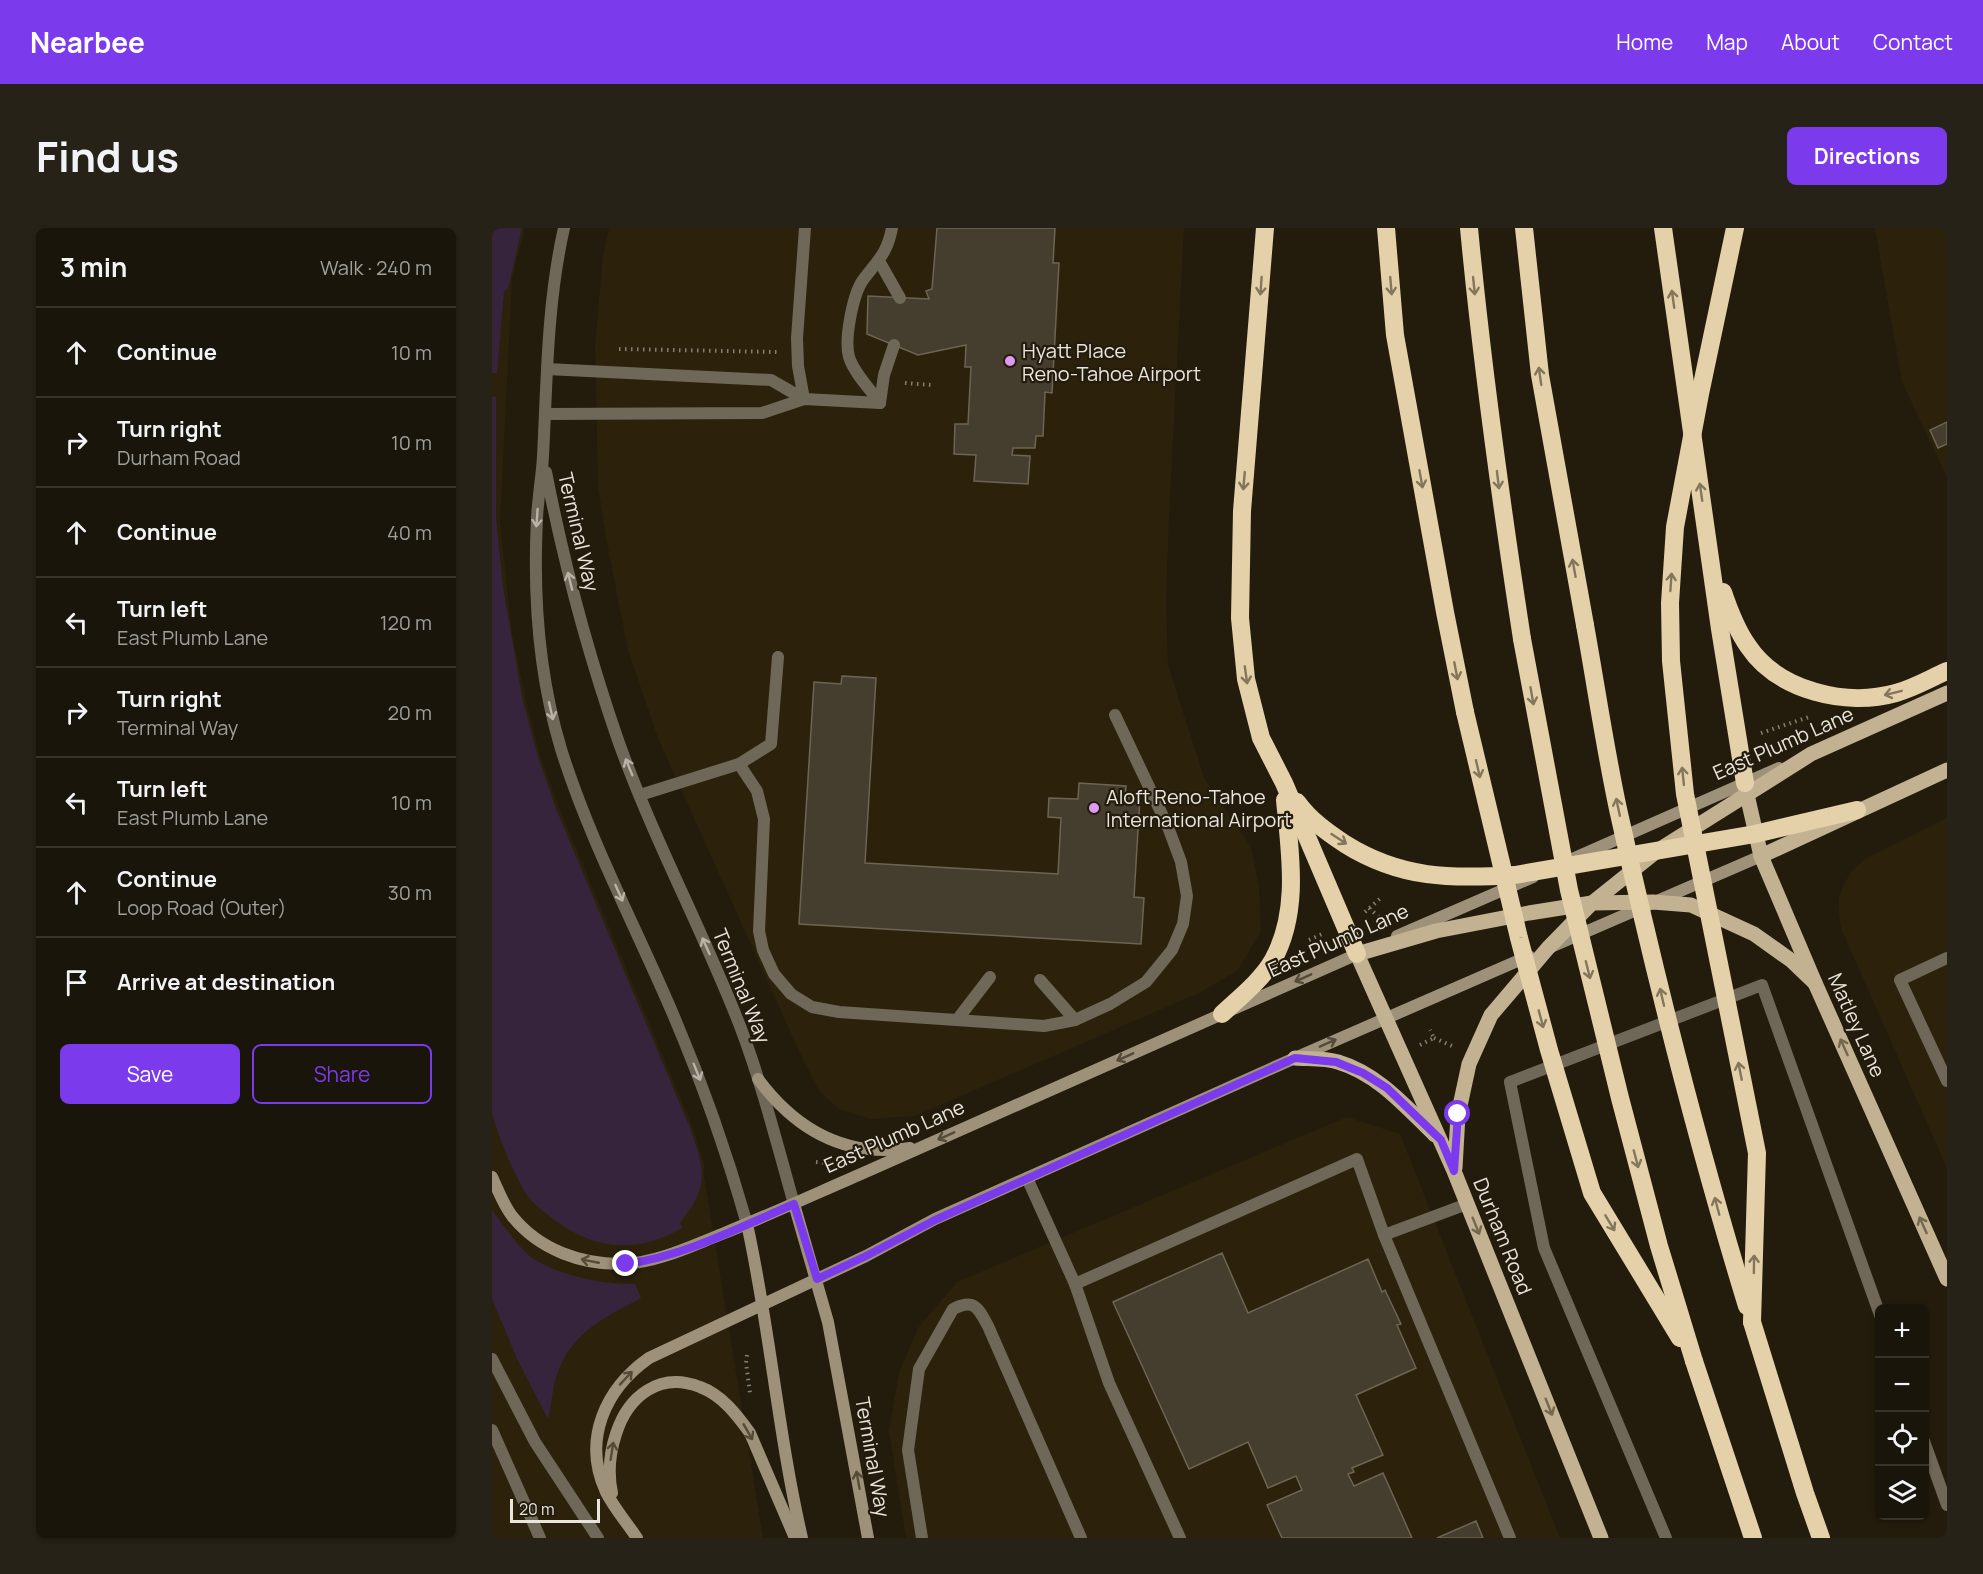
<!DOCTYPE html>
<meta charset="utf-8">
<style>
:root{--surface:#1a150a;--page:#272218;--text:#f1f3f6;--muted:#9f9f9c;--line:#38342b;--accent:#7c3aed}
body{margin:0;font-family:Manrope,sans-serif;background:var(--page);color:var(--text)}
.controls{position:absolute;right:18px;bottom:18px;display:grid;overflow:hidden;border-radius:9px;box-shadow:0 2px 4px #0004}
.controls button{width:54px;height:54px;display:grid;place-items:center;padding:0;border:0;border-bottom:2px solid var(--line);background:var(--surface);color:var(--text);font:30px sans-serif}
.scale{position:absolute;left:18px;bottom:15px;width:90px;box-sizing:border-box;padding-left:6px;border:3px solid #eae5dc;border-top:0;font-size:16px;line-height:21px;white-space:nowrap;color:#eae5dc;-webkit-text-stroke:4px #231c0d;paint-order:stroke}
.stop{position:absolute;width:18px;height:18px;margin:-14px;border:4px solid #7c3aed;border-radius:50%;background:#fff}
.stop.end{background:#7c3aed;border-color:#fff;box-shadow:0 2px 6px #0008}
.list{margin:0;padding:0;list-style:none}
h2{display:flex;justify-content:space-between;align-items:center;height:78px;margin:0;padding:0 24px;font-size:26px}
h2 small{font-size:20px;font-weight:400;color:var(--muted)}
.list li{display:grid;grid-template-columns:39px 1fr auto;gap:18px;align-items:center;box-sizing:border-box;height:90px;padding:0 24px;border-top:2px solid var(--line)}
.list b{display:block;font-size:22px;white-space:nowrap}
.list p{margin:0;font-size:20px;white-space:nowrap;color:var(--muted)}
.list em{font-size:20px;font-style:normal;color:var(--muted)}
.actions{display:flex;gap:12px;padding:18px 24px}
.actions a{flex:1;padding:14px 0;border:2px solid var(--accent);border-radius:9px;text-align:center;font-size:21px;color:var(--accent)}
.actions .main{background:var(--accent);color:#fff}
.icon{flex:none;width:33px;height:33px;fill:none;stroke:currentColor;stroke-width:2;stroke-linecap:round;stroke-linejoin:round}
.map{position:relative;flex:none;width:1455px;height:1310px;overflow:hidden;border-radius:9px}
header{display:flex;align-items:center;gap:36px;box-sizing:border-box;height:84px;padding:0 30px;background:var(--accent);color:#fff}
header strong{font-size:28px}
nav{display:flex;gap:33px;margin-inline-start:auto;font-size:21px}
.intro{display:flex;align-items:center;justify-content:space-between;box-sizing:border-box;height:144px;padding:0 36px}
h1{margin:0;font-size:42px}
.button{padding:15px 27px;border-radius:9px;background:var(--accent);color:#fff;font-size:21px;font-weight:700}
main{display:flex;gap:36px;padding:0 36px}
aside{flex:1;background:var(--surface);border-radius:9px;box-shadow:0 2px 4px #0004}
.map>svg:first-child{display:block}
.built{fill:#2c220c}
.green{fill:#36243c}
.building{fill:#453d2d;stroke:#6d6454;stroke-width:1.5}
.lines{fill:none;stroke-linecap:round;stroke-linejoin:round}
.path{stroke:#857f73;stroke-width:4;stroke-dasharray:1.5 4.5;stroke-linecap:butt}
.service{stroke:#6f6758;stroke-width:12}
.tertiary{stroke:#6f6758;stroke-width:12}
.secondary{stroke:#9e9179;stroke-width:12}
.primary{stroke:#c3b292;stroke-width:15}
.motorway{stroke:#e4d0a9;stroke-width:18}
.motorway-bridge{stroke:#e4d0a9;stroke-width:18}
.oneway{stroke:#84765b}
.oneway2{stroke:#b9b3a7}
.oneway3{stroke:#544b38}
.oneway4{stroke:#736750}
.route{stroke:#7c3aed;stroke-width:8}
.poi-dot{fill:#dd99f4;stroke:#231c0d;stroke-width:2}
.labels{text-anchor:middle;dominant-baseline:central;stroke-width:4.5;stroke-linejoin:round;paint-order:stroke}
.poi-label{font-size:20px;fill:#eae5dc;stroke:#231c0d;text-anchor:start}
.street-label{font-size:20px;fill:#eae5dc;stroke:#231c0d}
</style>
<header>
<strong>Nearbee</strong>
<nav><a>Home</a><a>Map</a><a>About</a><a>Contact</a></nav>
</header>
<div class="intro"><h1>Find us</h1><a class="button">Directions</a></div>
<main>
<aside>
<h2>3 min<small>Walk · 240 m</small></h2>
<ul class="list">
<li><svg class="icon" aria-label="ahead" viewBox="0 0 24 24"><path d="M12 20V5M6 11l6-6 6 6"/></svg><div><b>Continue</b></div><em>10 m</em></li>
<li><svg class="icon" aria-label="right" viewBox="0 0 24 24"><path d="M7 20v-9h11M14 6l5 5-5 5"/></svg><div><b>Turn right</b><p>Durham Road</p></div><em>10 m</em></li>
<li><svg class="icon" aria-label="ahead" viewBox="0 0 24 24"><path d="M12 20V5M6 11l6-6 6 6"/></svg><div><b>Continue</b></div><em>40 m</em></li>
<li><svg class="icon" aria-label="left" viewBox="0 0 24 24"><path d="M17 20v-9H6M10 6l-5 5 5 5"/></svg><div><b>Turn left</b><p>East Plumb Lane</p></div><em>120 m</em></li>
<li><svg class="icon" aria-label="right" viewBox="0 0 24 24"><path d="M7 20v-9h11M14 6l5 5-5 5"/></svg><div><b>Turn right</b><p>Terminal Way</p></div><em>20 m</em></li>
<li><svg class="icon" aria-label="left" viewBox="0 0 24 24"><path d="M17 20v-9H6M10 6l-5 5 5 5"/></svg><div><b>Turn left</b><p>East Plumb Lane</p></div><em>10 m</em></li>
<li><svg class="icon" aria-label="ahead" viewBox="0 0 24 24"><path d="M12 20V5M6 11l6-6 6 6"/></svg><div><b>Continue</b><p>Loop Road (Outer)</p></div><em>30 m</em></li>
<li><svg class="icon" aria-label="arrive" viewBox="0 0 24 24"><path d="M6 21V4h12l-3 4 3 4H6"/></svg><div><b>Arrive at destination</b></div></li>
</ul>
<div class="actions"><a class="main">Save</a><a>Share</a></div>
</aside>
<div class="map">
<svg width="1455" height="1310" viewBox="0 0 1455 1310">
<rect width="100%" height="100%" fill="#231c0d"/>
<g class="built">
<polygon points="0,0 33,0 20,50 8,294 20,406 33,468 48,528 68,582 201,900 212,936 212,948 271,1310 0,1310"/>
<polygon points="117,0 692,0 677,287 674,373 676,437 712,550 759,619 767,659 769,703 746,742 709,764 423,888 379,891 347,881 327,863 307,823 166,510 136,422 113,304 106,257 103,118 111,28"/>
<polygon points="1383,0 1455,0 1455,249 1410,154"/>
<polygon points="1455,590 1455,940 1349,700 1347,686 1347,670 1352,656 1361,642 1373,631"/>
<polygon points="855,889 908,906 1068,1310 414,1310 397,1203 407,1145 426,1100 465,1054"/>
</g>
<g class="green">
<polygon points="0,0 30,0 16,61 12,63 5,145 0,145"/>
<path d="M0,168L4,169V291L11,359L30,469L46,529L65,583L198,900C213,943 218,957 188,995L190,1000C146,1026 101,1022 61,991C53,985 44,978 37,970C24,953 6,907 0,886Z"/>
<path d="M0,982C12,998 27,1021 43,1032C73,1049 109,1056 143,1056L149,1070C114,1089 83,1102 67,1141C60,1158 60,1175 56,1191L26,1133L0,1071Z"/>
</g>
<g class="building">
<polygon points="445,0 563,0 561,35 567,35 560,165 553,164 551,208 544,208 543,220 521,220 520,227 538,228 536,256 482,253 484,227 462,226 463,196 476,196 479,139 473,139 474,117 426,127 375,106 376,68 437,71 434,63 440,61"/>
<polygon points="1455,194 1455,216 1446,220 1438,202"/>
<polygon points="350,448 384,450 373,635 566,646 569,590 556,589 557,570 586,571 587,555 634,558 633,569 648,569 642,669 652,670 649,716 307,696 322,454 349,456"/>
<polygon points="730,1025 756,1085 876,1031 890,1064 893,1062 909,1096 905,1097 924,1140 864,1167 891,1227 860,1240 862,1244 856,1246 862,1258 891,1245 920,1310 790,1310 775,1277 810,1262 804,1248 776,1260 756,1214 697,1241 621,1074"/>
<polygon points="984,1293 991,1310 945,1310"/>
</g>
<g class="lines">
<g class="path">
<polyline points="127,121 285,124"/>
<polyline points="413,155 439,157"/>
<polyline points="1269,505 1320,488"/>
<polyline points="877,680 888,690"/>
<polyline points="873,684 891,668"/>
<polyline points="817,712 830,706"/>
<polyline points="942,810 960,818"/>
<polyline points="928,817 942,810 938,802"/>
<polyline points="324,934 334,935 337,932"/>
<polyline points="255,1127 254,1135 258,1165 256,1167"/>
</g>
<g class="service">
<polyline points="387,33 408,70"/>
<polyline points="55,141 279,152 312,171"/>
<polyline points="312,171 306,138 305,110 313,0"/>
<path d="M388,175C378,161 362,145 357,129C352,111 361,66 371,52C386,32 395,26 400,0"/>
<polyline points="388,175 392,147 402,117"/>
<polyline points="53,186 270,185 312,171 388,175"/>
<polyline points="247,536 265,563 272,591 267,703 271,722 282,746 299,766 320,779 347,784 552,798 583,792 618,776 654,754 680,722 691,696 695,668 689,634 676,599 623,487"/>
<polyline points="148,567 247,536 279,516 286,429"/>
<polyline points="1455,730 1408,752 1455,853"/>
<polyline points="548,752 583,792"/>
<polyline points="465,792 498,749"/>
<polyline points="535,950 583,1056 865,931 892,1007"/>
<polyline points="975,976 892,1007 1018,1310"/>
<polyline points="583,1056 617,1155 688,1310"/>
<polyline points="0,1202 48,1310"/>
<polyline points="1432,1213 1455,1277"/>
<path d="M430,1310L416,1222L427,1141L461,1081C483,1070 486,1080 496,1098L589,1310"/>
<polyline points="1174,1310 1052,1020 1018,854 1270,757 1388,1087"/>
</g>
<g class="tertiary">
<path d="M72,0C55,75 55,152 51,228C50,248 46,269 45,290C41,369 46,445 69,521C95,604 135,682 170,761C204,837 232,915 255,996"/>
<path d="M54,244C72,336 96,426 127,515C162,612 211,703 248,798C270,856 285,916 302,976"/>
<polyline points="0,1131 43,1214 106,1310"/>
</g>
<g class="secondary">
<polyline points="1078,632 1287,540"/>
<polyline points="905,708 1041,649"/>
<polyline points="1061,718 1269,628"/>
<path d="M266,851C304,902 353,930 418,920"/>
<path d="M0,949C6,962 11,976 20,988C47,1022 90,1037 132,1036C167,1034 199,1018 230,1006C277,987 323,966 369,946C536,872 703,798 870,724"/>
<polyline points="302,976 336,1094 376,1310"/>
<path d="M255,996C278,1100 286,1206 310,1310"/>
<path d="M120,1265C116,1246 118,1224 124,1206C136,1168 168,1143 208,1159C230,1167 245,1187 258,1205L303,1310"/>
<path d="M145,1310C135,1295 122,1280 114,1264C90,1212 113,1161 157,1130L374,1028L443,991L803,830L1037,728"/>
</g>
<g class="primary">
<polyline points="1253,558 1269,628 1323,755 1455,1051"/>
<polyline points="1269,628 1455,542"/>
<path d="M803,830C817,831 833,830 846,834C886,846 913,878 943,907"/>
<polyline points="963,940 966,887 977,836 999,787 1056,720 1100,675 1165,623 1319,526 1455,465"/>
<polyline points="1109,1310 962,943 865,726 944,703 1037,685 1100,675 1161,674 1199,677 1262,706 1300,733 1323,755"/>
</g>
<g class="motorway">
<polyline points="773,0 750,283 748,390 754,451 769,510 792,555 865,726"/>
<polyline points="894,0 903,107 953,384 973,484"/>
<path d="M977,0C990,138 1009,274 1030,411"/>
<polyline points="1032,0 1048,147 1093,397"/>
<polyline points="1171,0 1228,401 1253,555"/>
<path d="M1231,364C1237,382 1244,401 1256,418C1286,463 1354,479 1404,465C1422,460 1439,450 1455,443"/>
<path d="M805,574C818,592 835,604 853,616C909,651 959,651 1023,647L1263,606L1365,582"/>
<path d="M730,786C747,770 769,753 781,732C808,683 798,625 793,572"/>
<polyline points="1260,1094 1313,1265 1329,1310"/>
<polyline points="1202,1133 1261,1310"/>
</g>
<g class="motorway-bridge">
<polyline points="1243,0 1208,166 1183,299 1178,375 1179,433 1193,566 1265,925 1260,1094"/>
<path d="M1093,397C1104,458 1113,520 1126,581C1163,748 1205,915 1255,1078"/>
<polyline points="1030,411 1077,662 1128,870 1167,1018 1202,1133"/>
<polyline points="973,484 1027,710 1057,822 1100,965 1188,1110"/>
</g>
</g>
<defs><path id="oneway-shaft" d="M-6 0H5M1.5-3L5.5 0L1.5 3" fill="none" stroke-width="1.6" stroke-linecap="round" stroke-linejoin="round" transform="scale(1.5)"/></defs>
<g class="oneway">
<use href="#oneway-shaft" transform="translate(769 58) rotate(94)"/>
<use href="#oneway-shaft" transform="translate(899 58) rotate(85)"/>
<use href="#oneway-shaft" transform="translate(982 58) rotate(84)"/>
<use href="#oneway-shaft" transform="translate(1181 71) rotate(-98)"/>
<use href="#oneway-shaft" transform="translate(1048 148) rotate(-98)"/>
<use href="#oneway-shaft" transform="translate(929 251) rotate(80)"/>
<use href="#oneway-shaft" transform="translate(1006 252) rotate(83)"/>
<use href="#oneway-shaft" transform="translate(752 253) rotate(95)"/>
<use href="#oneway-shaft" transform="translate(1209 264) rotate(-98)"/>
<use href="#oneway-shaft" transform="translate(1082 340) rotate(-100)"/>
<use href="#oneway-shaft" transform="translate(1179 354) rotate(-86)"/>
<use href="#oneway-shaft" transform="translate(964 443) rotate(79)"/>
<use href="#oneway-shaft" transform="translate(754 447) rotate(82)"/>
<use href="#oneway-shaft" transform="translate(1401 465) rotate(166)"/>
<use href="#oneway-shaft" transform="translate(1040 468) rotate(80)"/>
<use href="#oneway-shaft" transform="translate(986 541) rotate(77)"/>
<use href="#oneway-shaft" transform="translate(1191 548) rotate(-96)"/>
<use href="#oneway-shaft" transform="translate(1126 579) rotate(-102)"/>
<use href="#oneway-shaft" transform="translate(847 611) rotate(33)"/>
<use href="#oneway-shaft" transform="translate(1096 742) rotate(76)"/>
<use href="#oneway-shaft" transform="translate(1170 769) rotate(-103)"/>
<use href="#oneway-shaft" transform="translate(1049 791) rotate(75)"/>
<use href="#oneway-shaft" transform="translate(1248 843) rotate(-101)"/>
<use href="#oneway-shaft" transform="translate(1144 931) rotate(75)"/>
<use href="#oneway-shaft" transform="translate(1225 978) rotate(-105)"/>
<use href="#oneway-shaft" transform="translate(1118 995) rotate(59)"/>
<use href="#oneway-shaft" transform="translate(1262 1036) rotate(-89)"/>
</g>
<g class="oneway2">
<use href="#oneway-shaft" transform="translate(45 290) rotate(94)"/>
<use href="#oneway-shaft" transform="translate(78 353) rotate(-104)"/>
<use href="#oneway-shaft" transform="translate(59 483) rotate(77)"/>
<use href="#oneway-shaft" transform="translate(137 539) rotate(-112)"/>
<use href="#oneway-shaft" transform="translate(127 665) rotate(66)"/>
<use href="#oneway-shaft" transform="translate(214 718) rotate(-114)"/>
<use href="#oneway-shaft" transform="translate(205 844) rotate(68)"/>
</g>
<g class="oneway3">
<use href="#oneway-shaft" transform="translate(811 750) rotate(156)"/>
<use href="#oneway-shaft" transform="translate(836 815) rotate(-24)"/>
<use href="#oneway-shaft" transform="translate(633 829) rotate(156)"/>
<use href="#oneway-shaft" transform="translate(454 908) rotate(156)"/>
<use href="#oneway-shaft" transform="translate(98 1033) rotate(-169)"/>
<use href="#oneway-shaft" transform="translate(134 1150) rotate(-47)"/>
<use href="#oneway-shaft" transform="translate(256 1204) rotate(60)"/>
<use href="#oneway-shaft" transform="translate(120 1223) rotate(-81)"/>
<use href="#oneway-shaft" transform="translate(366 1252) rotate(-100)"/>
</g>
<g class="oneway4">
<use href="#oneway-shaft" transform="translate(1352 819) rotate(-114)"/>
<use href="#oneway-shaft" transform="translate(1431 997) rotate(-114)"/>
<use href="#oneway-shaft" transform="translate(984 998) rotate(68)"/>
<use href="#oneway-shaft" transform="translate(1057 1179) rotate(68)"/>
</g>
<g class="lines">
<path class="route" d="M134,1036C193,1028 248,999 302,976L325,1051L374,1028L443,992L803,830L844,834L871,845L895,860L949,912L962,943L966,886"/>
</g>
<g class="poi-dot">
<circle cx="518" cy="133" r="6"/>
<circle cx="602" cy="580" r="6"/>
</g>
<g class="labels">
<g class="poi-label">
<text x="530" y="122">Hyatt Place<tspan x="530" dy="23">Reno-Tahoe Airport</tspan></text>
<text x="614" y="568">Aloft Reno-Tahoe<tspan x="614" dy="23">International Airport</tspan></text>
</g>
<g class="street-label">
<text transform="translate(87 304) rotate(77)">Terminal Way</text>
<text transform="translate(1291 515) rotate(-24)">East Plumb Lane</text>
<text transform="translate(846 712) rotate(-24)">East Plumb Lane</text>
<text transform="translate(250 758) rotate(68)">Terminal Way</text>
<text transform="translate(1365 797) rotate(66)">Matley Lane</text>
<text transform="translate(402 908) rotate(-24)">East Plumb Lane</text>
<text transform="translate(1011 1008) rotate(68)">Durham Road</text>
<text transform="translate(381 1229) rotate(80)">Terminal Way</text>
</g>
</g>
</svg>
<div class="controls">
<button>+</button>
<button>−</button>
<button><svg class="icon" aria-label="locate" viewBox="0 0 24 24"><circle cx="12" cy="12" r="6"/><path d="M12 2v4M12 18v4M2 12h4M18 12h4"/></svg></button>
<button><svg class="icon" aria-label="layers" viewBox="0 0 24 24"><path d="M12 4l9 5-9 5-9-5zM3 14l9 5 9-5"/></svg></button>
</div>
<div class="scale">20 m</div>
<div class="stop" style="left:966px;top:886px"></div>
<div class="stop end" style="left:134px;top:1036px"></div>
</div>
</main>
